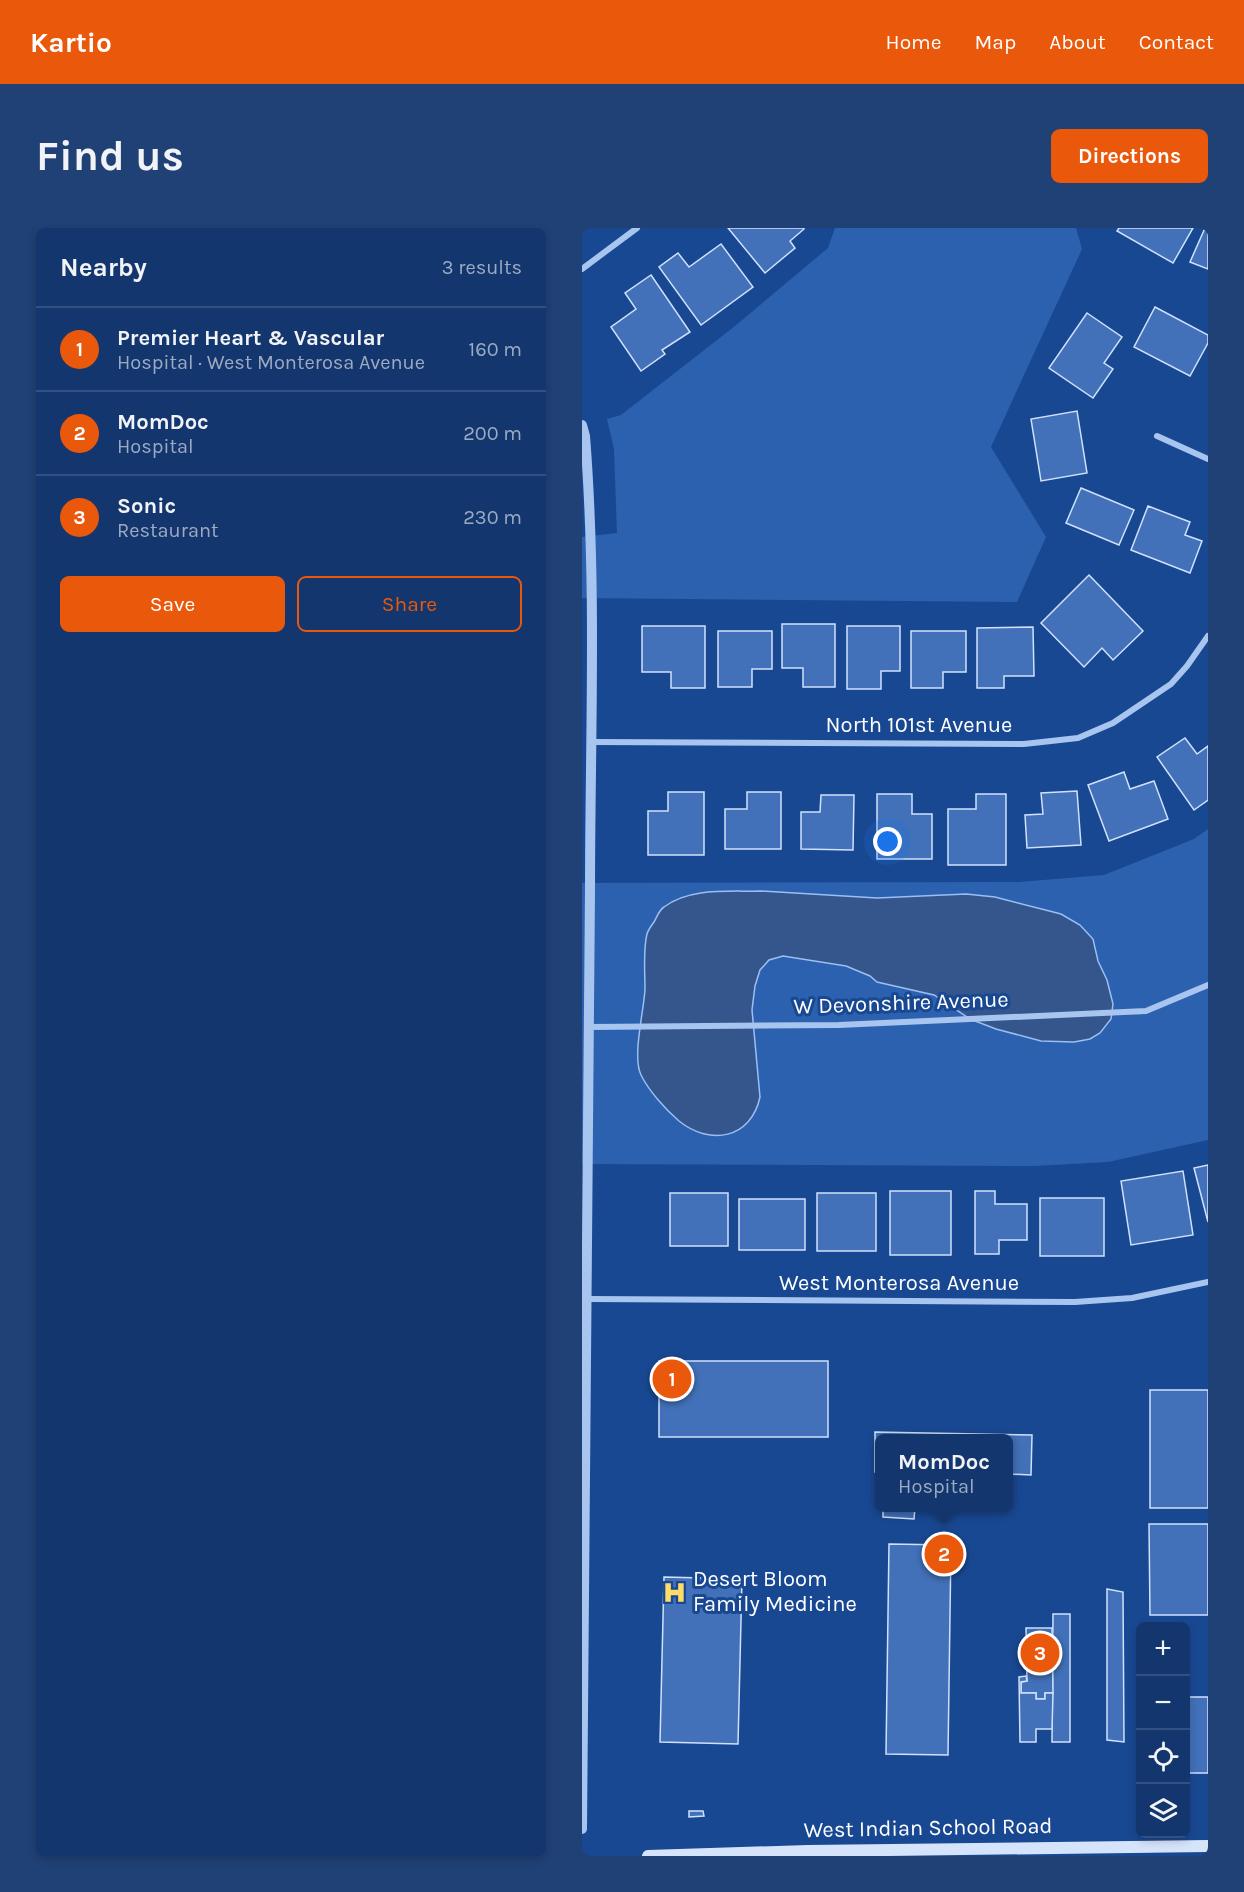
<!DOCTYPE html>
<meta charset="utf-8">
<style>
:root{--surface:#13366e;--page:#204176;--text:#f1f3f6;--muted:#9dabc2;--line:#325081;--accent:#ea580c}
body{margin:0;font-family:Karla,sans-serif;background:var(--page);color:var(--text)}
.controls{position:absolute;right:18px;bottom:18px;display:grid;overflow:hidden;border-radius:9px;box-shadow:0 3px 9px #0003}
.controls button{width:54px;height:54px;display:grid;place-items:center;padding:0;border:0;border-bottom:2px solid var(--line);background:var(--surface);color:var(--text);font:30px sans-serif}
.you{position:absolute;left:306px;top:614px;width:21px;height:21px;margin:-15px;border:4px solid #fff;border-radius:50%;background:#1a73e8;box-shadow:0 0 0 9px #1a73e833}
.badge{display:grid;place-items:center;width:39px;height:39px;border-radius:50%;background:var(--accent);color:#fff;font-size:20px;font-weight:700}
.pin{position:absolute;translate:-50% -50%;border:3px solid #fff;box-shadow:0 2px 6px #0006}
.popup{position:absolute;left:293px;top:1206px;width:138px;height:78px;box-sizing:border-box;display:grid;place-content:center;border-radius:9px;background:var(--surface);filter:drop-shadow(0 2px 4px #0005);font-size:20px;white-space:nowrap;color:var(--muted)}
.popup b{font-size:22px;color:var(--text)}
.popup::after{content:'';position:absolute;left:50%;top:100%;margin-left:-12px;border:12px solid transparent;border-top-color:var(--surface)}
.list{margin:0;padding:0;list-style:none}
h2{display:flex;justify-content:space-between;align-items:center;height:78px;margin:0;padding:0 24px;font-size:26px}
h2 small{font-size:20px;font-weight:400;color:var(--muted)}
.list li{display:grid;grid-template-columns:39px 1fr auto;gap:18px;align-items:center;box-sizing:border-box;height:84px;padding:0 24px;border-top:2px solid var(--line)}
.list b{display:block;font-size:22px;white-space:nowrap}
.list p{margin:0;font-size:20px;white-space:nowrap;color:var(--muted)}
.list em{font-size:20px;font-style:normal;color:var(--muted)}
.actions{display:flex;gap:12px;padding:18px 24px}
.actions a{flex:1;padding:14px 0;border:2px solid var(--accent);border-radius:9px;text-align:center;font-size:21px;color:var(--accent)}
.actions .main{background:var(--accent);color:#fff}
.icon{flex:none;width:33px;height:33px;fill:none;stroke:currentColor;stroke-width:2;stroke-linecap:round;stroke-linejoin:round}
.map{position:relative;flex:none;width:626px;height:1628px;overflow:hidden;border-radius:9px}
header{display:flex;align-items:center;gap:36px;box-sizing:border-box;height:84px;padding:0 30px;background:var(--accent);color:#fff}
header strong{font-size:28px}
nav{display:flex;gap:33px;margin-inline-start:auto;font-size:21px}
.intro{display:flex;align-items:center;justify-content:space-between;box-sizing:border-box;height:144px;padding:0 36px}
h1{margin:0;font-size:42px}
.button{padding:15px 27px;border-radius:9px;background:var(--accent);color:#fff;font-size:21px;font-weight:700}
main{display:flex;gap:36px;padding:0 36px}
aside{flex:1;background:var(--surface);border-radius:9px;box-shadow:0 3px 9px #0003}
.map>svg:first-child{display:block}
.green{fill:#2c61b0}
.water{fill:#34568d;stroke:#9bbff2;stroke-width:1.5}
.building{fill:#4271b9;stroke:#cfe1fb;stroke-width:1.5}
.lines{fill:none;stroke-linecap:round;stroke-linejoin:round}
.minor{stroke:#a8c5ef;stroke-width:6}
.tertiary{stroke:#a8c5ef;stroke-width:10}
.secondary{stroke:#d6e4fb;stroke-width:12}
.labels{text-anchor:middle;dominant-baseline:central;stroke-width:6;stroke-linejoin:round;paint-order:stroke}
.street-label{font-size:22px;fill:#fff;stroke:#194892}
.poi-label{font-size:22px;fill:#fff;stroke:#194892;text-anchor:start}
</style>
<header>
<strong>Kartio</strong>
<nav><a>Home</a><a>Map</a><a>About</a><a>Contact</a></nav>
</header>
<div class="intro"><h1>Find us</h1><a class="button">Directions</a></div>
<main>
<aside>
<h2>Nearby<small>3 results</small></h2>
<ul class="list">
<li><span class="badge">1</span><div><b>Premier Heart &amp; Vascular</b><p>Hospital · West Monterosa Avenue</p></div><em>160 m</em></li>
<li><span class="badge">2</span><div><b>MomDoc</b><p>Hospital</p></div><em>200 m</em></li>
<li><span class="badge">3</span><div><b>Sonic</b><p>Restaurant</p></div><em>230 m</em></li>
</ul>
<div class="actions"><a class="main">Save</a><a>Share</a></div>
</aside>
<div class="map">
<svg width="626" height="1628" viewBox="0 0 626 1628">
<rect width="100%" height="100%" fill="#194892"/>
<g class="green">
<polygon points="253,0 494,0 500,21 409,219 464,309 435,374 0,370 0,309 35,305 32,221 25,191 39,187 153,98 246,20"/>
<polygon points="626,601 626,912 526,934 452,938 0,936 0,655 437,654 522,647 612,611"/>
</g>
<path class="water" d="M179,663L295,670L384,666L413,669L479,686L498,697L511,711L516,733L525,752L531,776L529,791L518,805L508,811L492,814L459,813L414,801L388,791L352,767L295,754L288,748L264,738L201,728L187,732L178,742L173,758L170,782L178,869C169,911 128,918 97,893C83,881 67,863 59,847C50,828 62,783 63,761C63,744 61,721 65,706C66,702 70,697 72,694C75,689 77,682 82,679C108,659 148,664 179,663Z"/>
<g class="building">
<polygon points="146,0 222,0 222,1 208,13 213,20 183,45"/>
<polygon points="537,0 611,0 591,35 535,3"/>
<polygon points="623,0 626,0 626,41 608,34"/>
<polygon points="139,16 171,59 119,97 77,39 96,25 107,39"/>
<polygon points="69,47 108,104 80,122 83,126 59,143 29,99 54,81 43,65"/>
<polygon points="573,79 626,107 626,115 608,148 552,119"/>
<polygon points="505,85 540,109 522,135 531,141 511,170 467,140"/>
<polygon points="495,183 505,245 459,253 449,191"/>
<polygon points="499,260 552,282 537,317 484,295"/>
<polygon points="566,278 608,294 603,307 620,313 608,345 549,322"/>
<polygon points="507,347 561,403 531,432 520,420 502,439 459,395"/>
<polygon points="200,396 253,396 253,459 221,459 221,440 200,440"/>
<polygon points="60,398 123,398 123,460 89,460 89,444 60,444"/>
<polygon points="265,398 318,398 318,443 299,443 299,461 265,461"/>
<polygon points="451,399 452,448 422,448 422,460 395,460 395,400"/>
<polygon points="136,403 190,403 190,441 170,441 170,459 136,459"/>
<polygon points="329,403 384,403 384,444 361,444 361,460 329,460"/>
<polygon points="603,510 615,526 626,518 626,572 612,582 575,529"/>
<polygon points="542,544 548,561 572,553 586,591 527,613 506,557"/>
<polygon points="495,563 499,617 445,620 443,587 461,586 459,565"/>
<polygon points="86,564 122,564 122,627 66,627 66,583 86,583"/>
<polygon points="165,564 199,564 199,621 143,621 143,581 165,581"/>
<polygon points="295,566 330,566 330,586 350,586 350,631 295,631"/>
<polygon points="394,566 424,566 424,637 366,637 366,581 394,581"/>
<polygon points="239,567 272,567 271,622 219,621 219,584 238,584"/>
<polygon points="626,937 626,994 612,940"/>
<polygon points="601,943 611,1007 549,1017 539,953"/>
<rect x="308" y="963" width="61" height="64"/>
<polygon points="393,963 413,963 413,976 445,976 445,1012 417,1012 417,1026 393,1026"/>
<rect x="88" y="965" width="58" height="53"/>
<rect x="235" y="965" width="59" height="58"/>
<rect x="458" y="970" width="64" height="58"/>
<rect x="157" y="971" width="66" height="51"/>
<rect x="77" y="1133" width="169" height="76"/>
<rect x="568" y="1162" width="58" height="118"/>
<polygon points="293,1204 450,1207 449,1247 427,1246 427,1210 298,1210 298,1244 293,1244"/>
<polygon points="301,1280 333,1280 332,1291 301,1289"/>
<polygon points="567,1296 626,1296 626,1387 568,1387"/>
<polygon points="307,1316 369,1317 366,1527 304,1526"/>
<polygon points="82,1349 160,1351 156,1516 78,1514"/>
<polygon points="525,1361 541,1364 542,1514 525,1512"/>
<polygon points="471,1386 488,1386 488,1514 470,1514"/>
<polygon points="444,1400 470,1400 471,1465 463,1465 463,1471 454,1471 454,1465 439,1465 439,1454 445,1453"/>
<polygon points="444,1448 445,1453 439,1454 439,1465 454,1465 454,1471 463,1471 463,1465 471,1465 470,1501 454,1501 454,1514 438,1514 437,1449"/>
<rect x="604" y="1469" width="22" height="76"/>
<polygon points="107,1583 121,1583 122,1588 107,1589"/>
</g>
<g class="lines">
<g class="minor">
<polyline points="0,41 55,0"/>
<polyline points="575,208 626,231"/>
<polyline points="10,514 442,516 496,510 531,495 589,456 605,438 626,408"/>
<polyline points="8,799 257,797 564,783 626,757"/>
<polyline points="6,1071 493,1074 550,1070 626,1054"/>
</g>
<path class="tertiary" d="M0,197L3,208C15,360 8,511 8,663C8,976 2,1289 0,1601"/>
<polyline class="secondary" points="66,1628 226,1623 626,1618"/>
</g>
<defs>
<symbol id="hospital-bare" viewBox="-9 -9 18 18"><path d="M-5-5h3v3.5h4V-5h3V5h-3V1.5h-4V5h-3Z" fill="#ffdb67" stroke="#194892" stroke-width="2.5" paint-order="stroke"/></symbol>
</defs>
<g fill-rule="evenodd">
<use href="#hospital-bare" x="76" y="1348" width="33" height="33"/>
</g>
<g class="labels">
<g class="street-label">
<text x="337" y="497">North 101st Avenue</text>
<text transform="translate(319 775) rotate(-2)">W Devonshire Avenue</text>
<text x="317" y="1055">West Monterosa Avenue</text>
<text transform="translate(346 1600) rotate(-1)">West Indian School Road</text>
</g>
<g class="poi-label">
<text x="111" y="1351">Desert Bloom<tspan x="111" dy="25">Family Medicine</tspan></text>
</g>
</g>
</svg>
<div class="controls">
<button>+</button>
<button>−</button>
<button><svg class="icon" aria-label="locate" viewBox="0 0 24 24"><circle cx="12" cy="12" r="6"/><path d="M12 2v4M12 18v4M2 12h4M18 12h4"/></svg></button>
<button><svg class="icon" aria-label="layers" viewBox="0 0 24 24"><path d="M12 4l9 5-9 5-9-5zM3 14l9 5 9-5"/></svg></button>
</div>
<div class="you"></div>
<div class="pin badge" style="left:90px;top:1151px">1</div>
<div class="pin badge" style="left:362px;top:1326px">2</div>
<div class="popup"><b>MomDoc</b>Hospital</div>
<div class="pin badge" style="left:458px;top:1425px">3</div>
</div>
</main>
